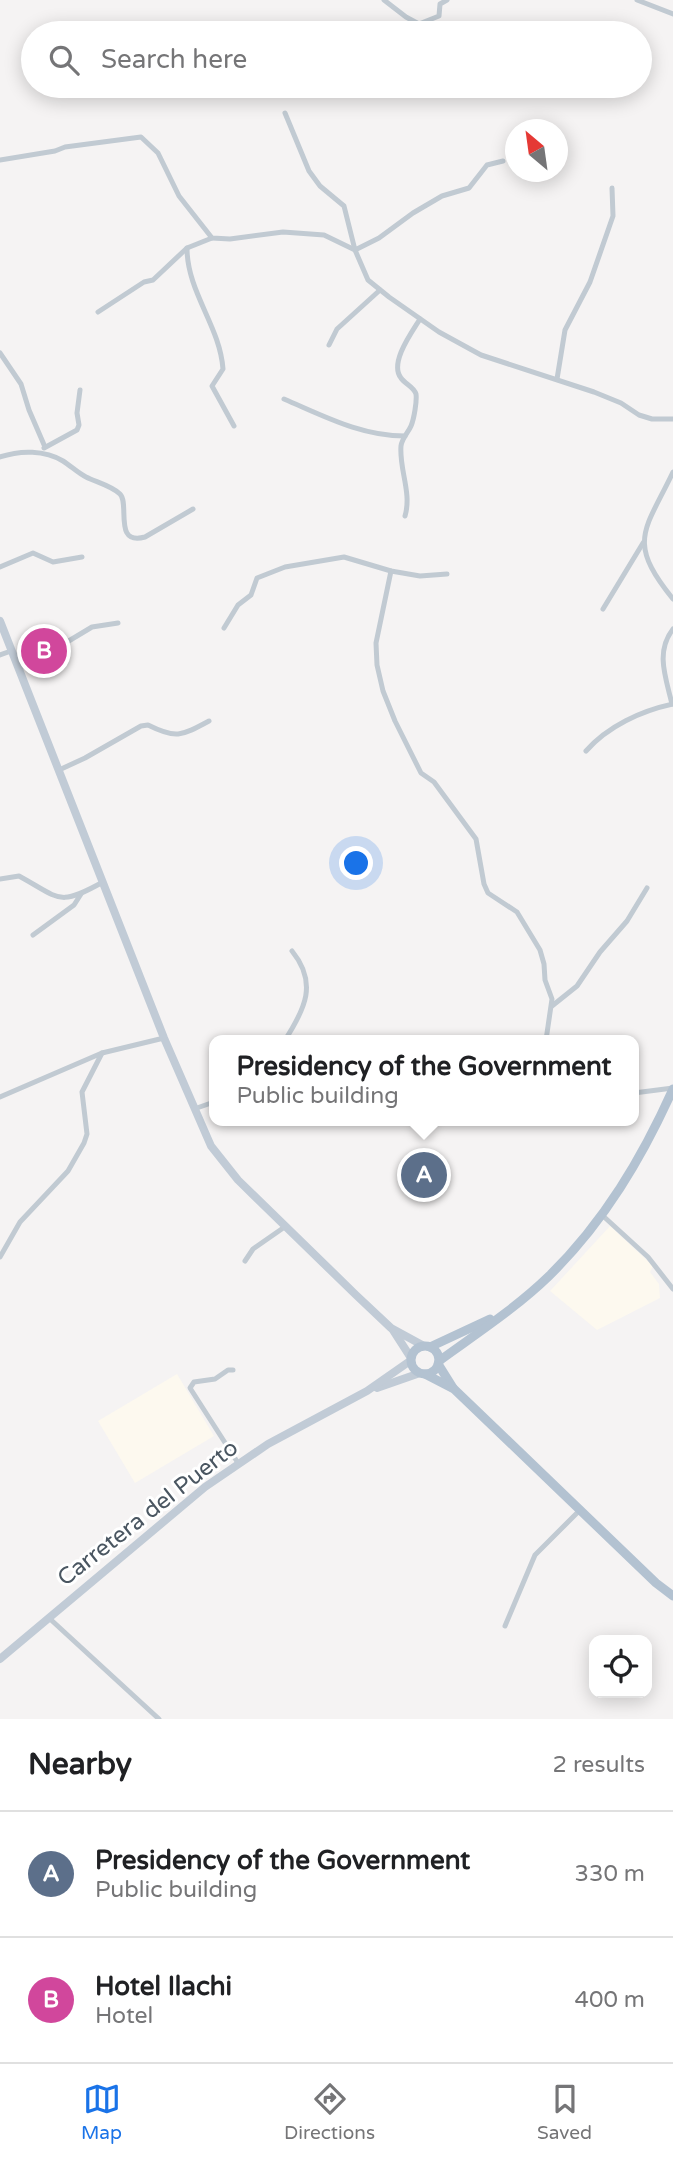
<!DOCTYPE html>
<style>
:root{--surface:#fff;--page:#f6f6f6;--text:#202124;--muted:#757577;--line:#e0e0e0;--accent:#1a73e8}
body{margin:0;font-family:"Varela Round",sans-serif;background:var(--page);color:var(--text)}
.controls{position:absolute;right:21px;bottom:21px;display:grid;overflow:hidden;border-radius:14px;box-shadow:0 4px 18px #0003}
.controls button{width:63px;height:63px;display:grid;place-items:center;padding:0;border:0;border-bottom:2px solid var(--line);background:var(--surface);color:var(--text);font:35px sans-serif}
.compass{position:absolute;left:505px;top:119px;width:63px;height:63px;border-radius:50%;background:var(--surface);box-shadow:0 4px 18px #0003;rotate:331deg}
.you{position:absolute;left:357px;top:864px;width:24px;height:24px;margin:-18px;border:5px solid #fff;border-radius:50%;background:#1a73e8;box-shadow:0 0 0 10px #1a73e833}
.badge{display:grid;place-items:center;width:46px;height:46px;border-radius:50%;background:var(--accent);color:#fff;font-size:23px;font-weight:700}
.pin{position:absolute;translate:-50% -50%;border:4px solid #fff;box-shadow:0 2px 7px #0006}
.popup{position:absolute;left:209px;top:1035px;width:430px;height:91px;box-sizing:border-box;display:grid;place-content:center;border-radius:14px;background:var(--surface);filter:drop-shadow(0 2px 5px #0005);font-size:23px;white-space:nowrap;color:var(--muted)}
.popup b{font-size:26px;color:var(--text)}
.popup::after{content:'';position:absolute;left:50%;top:100%;margin-left:-14px;border:14px solid transparent;border-top-color:var(--surface)}
.list{margin:0;padding:0;list-style:none}
h2{display:flex;justify-content:space-between;align-items:center;height:91px;margin:0;padding:0 28px;font-size:30px}
h2 small{font-size:23px;font-weight:400;color:var(--muted)}
.list li{display:grid;grid-template-columns:46px 1fr auto;gap:21px;align-items:center;box-sizing:border-box;height:126px;padding:0 28px;border-top:2px solid var(--line)}
.list b{display:block;font-size:26px;white-space:nowrap}
.list p{margin:0;font-size:23px;white-space:nowrap;color:var(--muted)}
.list em{font-size:23px;font-style:normal;color:var(--muted)}
.icon{flex:none;width:38px;height:38px;fill:none;stroke:currentColor;stroke-width:2;stroke-linecap:round;stroke-linejoin:round}
.map{position:relative;flex:none;width:673px;height:1719px;overflow:hidden}
.search{position:absolute;background:var(--surface);box-shadow:0 4px 18px #0003;left:21px;right:21px;top:21px;height:77px;display:flex;align-items:center;gap:18px;box-sizing:border-box;padding:0 24px;border-radius:38px;color:var(--muted);font-size:26px}
.sheet{height:343px;background:var(--surface)}
nav{display:flex;justify-content:space-around;align-items:center;box-sizing:border-box;height:98px;border-top:2px solid var(--line);background:var(--surface);font-size:19px;color:var(--muted)}
nav a{display:grid;justify-items:center;gap:4px}
nav .on{color:var(--accent)}
.map>svg:first-child{display:block}
.commercial{fill:#fdf9ef}
.lines{fill:none;stroke-linecap:round;stroke-linejoin:round}
.street{stroke:#c1cad2;stroke-width:5}
.secondary{stroke:#c1cbd6;stroke-width:8}
.primary{stroke:#b3c2d1;stroke-width:9}
.labels{text-anchor:middle;dominant-baseline:central;stroke-width:6;stroke-linejoin:round;paint-order:stroke}
.street-label{font-size:23px;fill:#4a5661;stroke:#fff}
</style>
<div class="map">
<svg width="673" height="1719" viewBox="0 0 673 1719">
<rect width="100%" height="100%" fill="#f5f3f3"/>
<g class="commercial">
<polygon points="610,1226 653,1266 650,1272 659,1284 660,1298 597,1330 550,1291"/>
<polygon points="177,1374 214,1436 135,1483 98,1421"/>
</g>
<g class="lines">
<g class="street">
<polyline points="384,0 406,17 419,24 439,16 440,4 447,0"/>
<polyline points="637,0 673,14"/>
<polyline points="285,113 309,171 320,186 344,206 355,250 379,238 413,213 442,196 469,188 487,165 503,161"/>
<polyline points="0,160 55,151 65,147 141,137 158,153 179,196 212,238 230,239 283,232 324,235 355,250 368,280 389,297 439,332 481,355 594,392 621,403 639,415 652,419 673,419"/>
<path d="M187,248C187,292 220,326 223,369L212,386L234,426"/>
<polyline points="98,312 144,282 153,280 187,248 212,238"/>
<polyline points="329,345 337,329 380,290"/>
<polyline points="0,353 21,384 29,410 45,447"/>
<polyline points="557,379 565,330 590,282 613,216 612,188"/>
<path d="M284,399C324,416 361,436 405,436"/>
<polyline points="44,448 77,430 79,425 77,413 80,390"/>
<path d="M0,457C20,450 45,450 63,461C71,466 78,473 86,477C96,482 112,486 120,494C130,504 113,546 145,537L193,509"/>
<path d="M673,472C645,531 626,541 673,599"/>
<path d="M405,516C412,493 399,469 401,446C402,438 408,433 411,426C414,419 417,401 416,394C414,387 405,384 401,378C389,363 412,332 420,319"/>
<polyline points="0,567 33,553 53,562 82,557"/>
<polyline points="391,571 376,643 377,665 383,691 395,721 421,773 434,782 476,839 484,884 488,893 517,912 540,950 544,964 545,980 552,999 546,1040"/>
<polyline points="603,609 643,543"/>
<polyline points="224,628 238,605 251,595 257,578 285,567 344,557 391,571 420,576 447,574"/>
<polyline points="0,655 11,651"/>
<polyline points="17,666 67,642 92,627 118,623"/>
<path d="M672,704C666,678 655,652 673,629"/>
<path d="M586,751C608,726 641,711 673,704"/>
<path d="M59,770L85,758L141,726L148,725C176,739 181,736 209,721"/>
<path d="M0,879L19,876C61,899 58,907 103,882"/>
<polyline points="33,935 74,905 81,894"/>
<polyline points="552,1006 577,986 600,952 627,921 647,888"/>
<path d="M285,1040C305,1009 318,983 292,951"/>
<polyline points="634,1093 673,1088"/>
<polyline points="0,1097 102,1053 164,1038"/>
<polyline points="194,1109 214,1102"/>
<polyline points="602,1215 648,1257 673,1289"/>
<polyline points="0,1257 20,1222 68,1171 84,1143 87,1134 82,1092 102,1053"/>
<polyline points="245,1261 253,1249 286,1226"/>
<polyline points="233,1370 228,1370 215,1379 194,1382 190,1388 238,1463"/>
<polyline points="49,1618 159,1719"/>
<polyline points="505,1626 535,1555 581,1509"/>
</g>
<g class="secondary">
<polyline points="0,621 164,1038 211,1146 238,1180 356,1295 391,1328 424,1346"/>
<polyline points="393,1330 411,1358"/>
<polyline points="377,1388 420,1373"/>
<polyline points="0,1659 205,1487 268,1444 367,1391 410,1361"/>
</g>
<g class="primary">
<circle cx="425" cy="1360" r="14"/>
<polyline points="430,1347 490,1319"/>
<path d="M439,1361C476,1334 516,1308 549,1276C604,1222 642,1158 673,1089"/>
<polyline points="438,1364 453,1388"/>
<polyline points="425,1374 454,1389 656,1583 673,1596"/>
</g>
</g>
<g class="labels">
<g class="street-label">
<text transform="translate(148 1513) rotate(-38)">Carretera del Puerto</text>
</g>
</g>
</svg>
<div class="controls">
<button><svg class="icon" aria-label="locate" viewBox="0 0 24 24"><circle cx="12" cy="12" r="6"/><path d="M12 2v4M12 18v4M2 12h4M18 12h4"/></svg></button>
</div>
<svg class="compass" viewBox="-18 -18 36 36"><path d="M0-13l5 13h-10z" fill="#e53935"/><path d="M0 13l5-13h-10z" fill="#757577"/></svg>
<div class="you"></div>
<div class="pin badge" style="left:424px;top:1175px;background:#5c6f8a">A</div>
<div class="popup"><b>Presidency of the Government</b>Public building</div>
<div class="pin badge" style="left:44px;top:651px;background:#d1479c">B</div>
<div class="search"><svg class="icon" aria-label="search" viewBox="0 0 24 24"><circle cx="10" cy="10" r="6"/><path d="M15 15l6 6"/></svg>Search here</div>
</div>
<section class="sheet">
<h2>Nearby<small>2 results</small></h2>
<ul class="list">
<li><span class="badge" style="background:#5c6f8a">A</span><div><b>Presidency of the Government</b><p>Public building</p></div><em>330 m</em></li>
<li><span class="badge" style="background:#d1479c">B</span><div><b>Hotel Ilachi</b><p>Hotel</p></div><em>400 m</em></li>
</ul>
</section>
<nav>
<a class="on"><svg class="icon" aria-label="map" viewBox="0 0 24 24"><path d="M3 6l6-2 6 2 6-2v14l-6 2-6-2-6 2zM9 4v14M15 6v14"/></svg>Map</a>
<a><svg class="icon" aria-label="directions" viewBox="0 0 24 24"><path d="M12 3l9 9-9 9-9-9zM9 14v-3h6M13 9l2 2-2 2"/></svg>Directions</a>
<a><svg class="icon" aria-label="saved" viewBox="0 0 24 24"><path d="M7 4h10v16l-5-4-5 4z"/></svg>Saved</a>
</nav>
